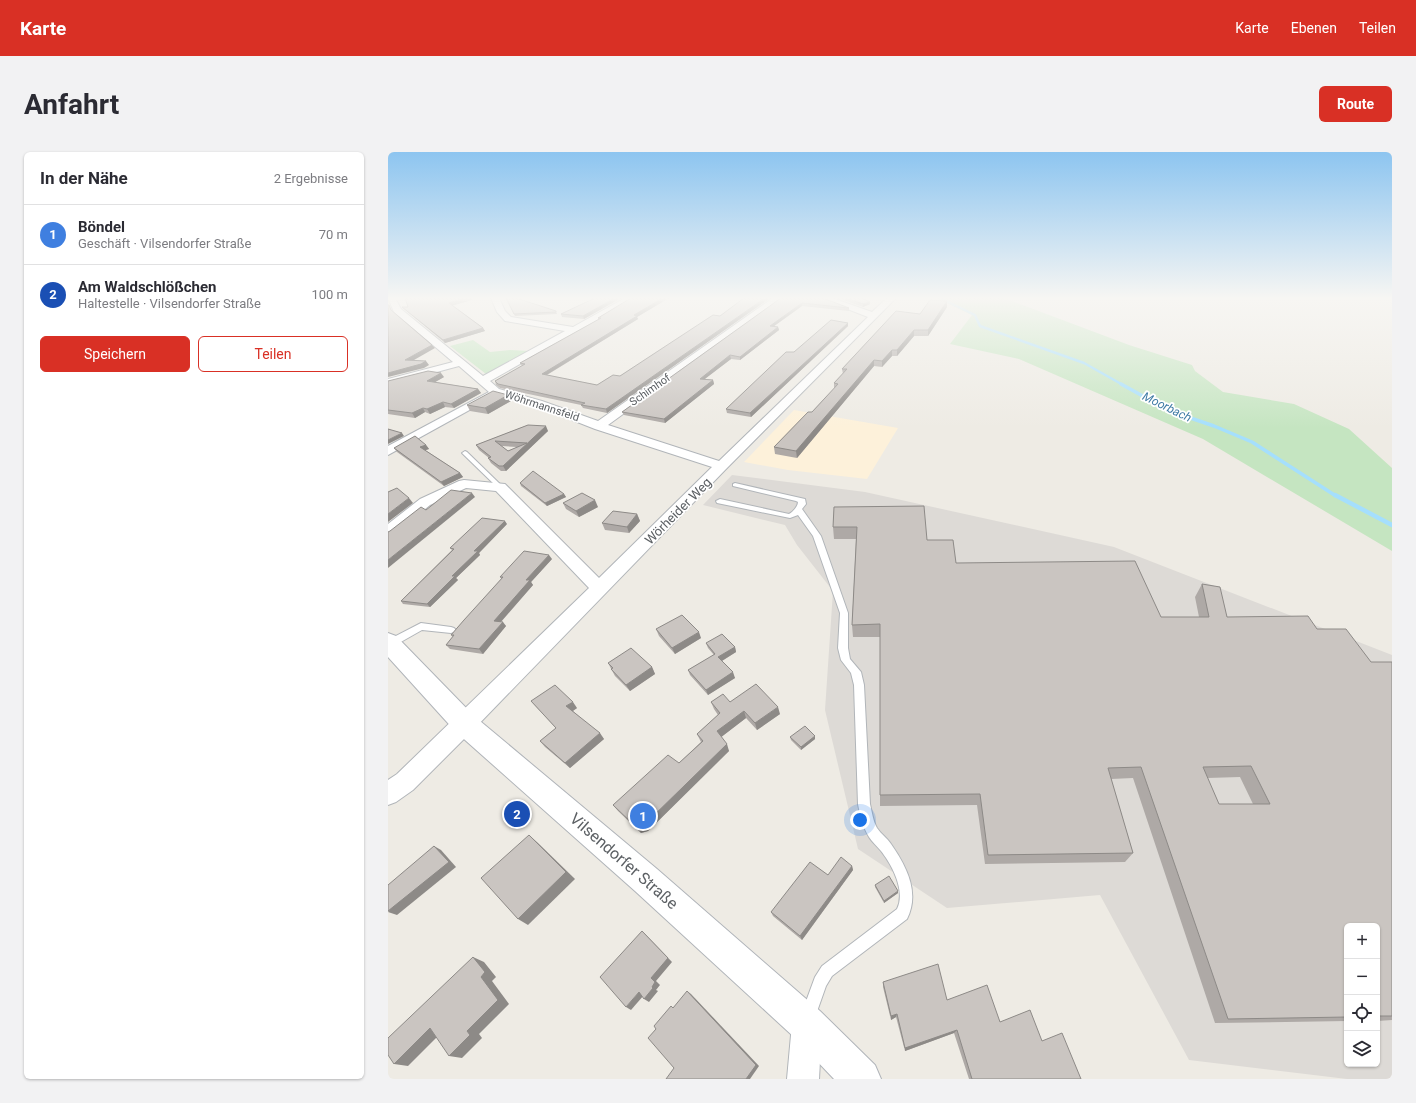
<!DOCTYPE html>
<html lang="de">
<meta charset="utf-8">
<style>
:root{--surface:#fff;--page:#f2f2f3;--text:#2b2b33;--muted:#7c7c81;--line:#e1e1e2;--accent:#d93025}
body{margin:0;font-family:Roboto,sans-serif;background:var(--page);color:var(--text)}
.controls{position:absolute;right:12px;bottom:12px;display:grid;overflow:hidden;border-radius:6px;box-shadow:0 1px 3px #0004}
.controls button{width:36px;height:36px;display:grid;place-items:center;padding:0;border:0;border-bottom:1px solid var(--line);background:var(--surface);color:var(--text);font:20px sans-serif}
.you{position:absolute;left:472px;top:668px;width:14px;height:14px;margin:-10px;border:3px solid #fff;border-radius:50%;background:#1a73e8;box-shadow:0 0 0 6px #1a73e833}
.badge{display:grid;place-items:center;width:26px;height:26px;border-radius:50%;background:var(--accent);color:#fff;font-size:13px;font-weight:700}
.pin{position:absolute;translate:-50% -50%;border:2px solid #fff;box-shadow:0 1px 4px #0006}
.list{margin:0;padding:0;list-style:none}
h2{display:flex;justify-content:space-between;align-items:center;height:52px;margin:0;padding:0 16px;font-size:17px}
h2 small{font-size:13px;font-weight:400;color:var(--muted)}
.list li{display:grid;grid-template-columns:26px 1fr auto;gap:12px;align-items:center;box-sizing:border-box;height:60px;padding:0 16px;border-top:1px solid var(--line)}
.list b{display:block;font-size:15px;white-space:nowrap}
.list p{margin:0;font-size:13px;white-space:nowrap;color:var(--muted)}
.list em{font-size:13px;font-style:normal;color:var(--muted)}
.actions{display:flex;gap:8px;padding:12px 16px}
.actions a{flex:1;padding:9px 0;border:1px solid var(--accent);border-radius:6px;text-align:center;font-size:14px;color:var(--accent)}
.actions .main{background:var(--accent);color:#fff}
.icon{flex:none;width:22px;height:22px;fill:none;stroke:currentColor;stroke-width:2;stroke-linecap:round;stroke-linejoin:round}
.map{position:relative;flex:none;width:1004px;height:927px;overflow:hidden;border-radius:6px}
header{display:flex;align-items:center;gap:24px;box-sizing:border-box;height:56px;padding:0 20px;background:var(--accent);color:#fff}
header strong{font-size:19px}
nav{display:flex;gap:22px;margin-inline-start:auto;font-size:14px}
.intro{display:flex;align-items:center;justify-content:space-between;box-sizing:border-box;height:96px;padding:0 24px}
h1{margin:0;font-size:28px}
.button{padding:10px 18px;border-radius:6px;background:var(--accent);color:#fff;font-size:14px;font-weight:700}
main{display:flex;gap:24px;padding:0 24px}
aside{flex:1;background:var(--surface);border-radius:6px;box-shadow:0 1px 3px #0004}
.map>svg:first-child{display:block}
.commercial{fill:#fdf1da}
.industrial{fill:#dddad6;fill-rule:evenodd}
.green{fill:#c5e5c1}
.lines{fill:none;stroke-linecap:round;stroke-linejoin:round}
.stream-far2{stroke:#a5dffd;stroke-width:2.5}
.stream-far1{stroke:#a5dffd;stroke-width:3.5}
.stream{stroke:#a5dffd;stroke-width:4.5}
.service-casing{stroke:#b1b5b9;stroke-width:2}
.minor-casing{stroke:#b1b5b9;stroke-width:2}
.secondary-casing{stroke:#b0b4b9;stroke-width:2}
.service{fill:#fff;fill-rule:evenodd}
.minor{fill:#fff;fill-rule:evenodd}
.secondary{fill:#fff;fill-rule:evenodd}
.wall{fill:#aea9a6;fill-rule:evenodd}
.shaded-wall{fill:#8d8a87}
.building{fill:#cac5c1;stroke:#8d8a87;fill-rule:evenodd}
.labels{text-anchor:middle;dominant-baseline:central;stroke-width:3.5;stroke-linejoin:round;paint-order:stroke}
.far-street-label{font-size:11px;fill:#5c6064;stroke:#fff}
.far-water-label{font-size:12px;font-style:italic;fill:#407ba6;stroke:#fff}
.street-label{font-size:13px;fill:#5c6064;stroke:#fff}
.near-street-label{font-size:16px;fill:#5c6064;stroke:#fff}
</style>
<header>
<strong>Karte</strong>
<nav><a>Karte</a><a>Ebenen</a><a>Teilen</a></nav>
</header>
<div class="intro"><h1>Anfahrt</h1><a class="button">Route</a></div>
<main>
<aside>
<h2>In der Nähe<small>2 Ergebnisse</small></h2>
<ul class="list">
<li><span class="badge" style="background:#3f7fe0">1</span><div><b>Böndel</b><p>Geschäft · Vilsendorfer Straße</p></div><em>70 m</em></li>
<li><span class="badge" style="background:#1a4fb4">2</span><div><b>Am Waldschlößchen</b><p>Haltestelle · Vilsendorfer Straße</p></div><em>100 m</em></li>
</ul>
<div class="actions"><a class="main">Speichern</a><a>Teilen</a></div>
</aside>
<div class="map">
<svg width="1004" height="927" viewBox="0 0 1004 927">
<rect width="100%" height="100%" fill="#eeebe4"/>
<polygon class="commercial" points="406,258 510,276 479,327 400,318 356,310"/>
<path class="industrial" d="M344,323L477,340L726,395L1004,503V927H959L801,908L712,743L559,756L470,697L437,558L445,439L409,393L397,373L315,353ZM959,774H989V912H959Z"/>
<g class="green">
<polygon points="548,146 616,146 741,193 804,213 807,219 835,240 906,252 961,277 1004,316 1004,399 815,287 631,207 562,192 584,163"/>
<polygon points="85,188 102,200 122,198 141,199 98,222 62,194"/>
</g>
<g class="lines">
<polyline class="stream-far2" points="552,146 587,163 592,174 696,211 735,233"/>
<polyline class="stream-far1" points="733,232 782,259 826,274 864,290 948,344"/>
<polyline class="stream" points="947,343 1004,373"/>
<defs>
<g id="service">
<polygon points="77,299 79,300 114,334 114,336 110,336 75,302 74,301"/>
<path d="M347,331L417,347L418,352L414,357L433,384L460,461V496L462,507L473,520L476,533L482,652C484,660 485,669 489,676C493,682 499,686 503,692C519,715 532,741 519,767L444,824L438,834L426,868L421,871L416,868L413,863L427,825L434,814L509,757C518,739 504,713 493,699C489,694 484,690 481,685C475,675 472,663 470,652L466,533L463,521L453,508L450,496L452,461L425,384L410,363L402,366L329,351L328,349L332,347L401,362C405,360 410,354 410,350L408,349L345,334V332Z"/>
<polygon points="33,471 63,475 66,476 68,478 66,480 63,481 34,478 4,495 0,495 0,488"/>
</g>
<g id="minor">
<polygon points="0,146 7,146 13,157 95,224 177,179 117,169 109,160 103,146 111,146 117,159 123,165 185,175 237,146 248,146 102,229 111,237 154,249 210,269 385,146 395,146 220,273 331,309 480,165 431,146 444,146 484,160 499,146 508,146 338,317 85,578 25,638 8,650 0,653 0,628 9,622 201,436 108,339 78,336 42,353 5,383 0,385 0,372 32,347 71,329 76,328 117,332 211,426 324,315 207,277 146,253 106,242 105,245 0,303 0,294 101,240 71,214 0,233 0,227 65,210 6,160"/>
<polygon points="419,857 430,861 434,872 431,927 399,927 404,872 408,861"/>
</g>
<polygon id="secondary" points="0,481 8,484 86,564 269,717 432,859 487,913 493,927 446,927 406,885 247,739 68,580 0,505"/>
</defs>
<use href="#service" class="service-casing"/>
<use href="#minor" class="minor-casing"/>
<use href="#secondary" class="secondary-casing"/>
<use href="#service" class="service"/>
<use href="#minor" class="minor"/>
<use href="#secondary" class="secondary"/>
</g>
<g class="wall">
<polygon points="84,146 84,148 64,153 95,176 97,179 57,191 16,157 14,155 20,155"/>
<polygon points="118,146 168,159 169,162 127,164"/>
<polygon points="208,146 233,146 196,167 174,165 173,162"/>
<polygon points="243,146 281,146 249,165 250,167 159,223 209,233 232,224 332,164 356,146 382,146 219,261 195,256 193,253 112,236 108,233 107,229 134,214 132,211 210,168 210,166"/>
<polygon points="393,146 461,156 461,159 414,154 386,174 390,175 391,178 352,208 343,207 316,227 325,228 326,232 277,271 236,263 234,260"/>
<polygon points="450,146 474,146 482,152 475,155"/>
<polygon points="559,155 540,184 526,184 509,204 504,204 494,215 486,214 409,306 387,302 386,295 424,260 446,237 446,231 455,222 454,217 532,162"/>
<polygon points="460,171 460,174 363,265 339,261 338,257 406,200"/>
<polygon points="56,225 47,230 90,237 93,241 66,256 57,255 42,262 37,260 27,266 0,262 0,229"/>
<polygon points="120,243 123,249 100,262 82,259 79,253"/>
<path d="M140,273L160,279L118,319H113L103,311L100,306H101L91,298L88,293ZM113,294L129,295L120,299Z"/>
<polygon points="38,293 41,297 37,298 72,321 75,325 56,334 9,300 6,296"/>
<polygon points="132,331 176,342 178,345 159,354 133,334"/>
<polygon points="175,351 210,355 191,365 178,357"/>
<path d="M446,355L539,388L568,411L773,465H811L807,445L814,432L839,465L929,477L983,510H1004V868L989,869V774H959V869L827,871L745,626L723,627L745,701L737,710L597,712L589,653L492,654V485H465L464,473L468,387H446L445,375ZM852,625L865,652H831L819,626Z"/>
<polygon points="249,362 252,369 241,381 217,378 214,371"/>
<polygon points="119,372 91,401 92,403 68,426 70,428 42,455 15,452 13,449 64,398 62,396"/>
<polygon points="164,407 143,430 145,433 113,470 118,474 95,502 62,497 58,493 65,485 63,483 114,427 112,425"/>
<polygon points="268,477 313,486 287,502 271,484"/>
<polygon points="318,491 347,495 348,500 334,509 347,526 320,543 302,523 300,518 326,503 320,496"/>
<polygon points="220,511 264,515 267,522 242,539 227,524"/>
<polygon points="143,549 189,556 185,559 216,587 182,616 157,595 152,589 168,576"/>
<polygon points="323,550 342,550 392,562 369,578 358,566 333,585 341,599 260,679 253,681 230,659 225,653 291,611 313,590 309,582 330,563 326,557"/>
<polygon points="427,584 427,587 413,598 403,588 402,585"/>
<polygon points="464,714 465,718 414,788 385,764 383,760 440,723"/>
<polygon points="487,733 510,741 496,751 487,735"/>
<polygon points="495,830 559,848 612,870 654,889 693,927 581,927 566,881 517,899 508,865 503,868 495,835"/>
</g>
<g class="shaded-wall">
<polygon points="78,146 84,146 84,148 63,154 61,151"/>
<polygon points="227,146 233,146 196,167 195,164"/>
<polygon points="275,146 281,146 249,165 250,167 155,225 154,222 246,163"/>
<polygon points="377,146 382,146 219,261 218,257"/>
<polygon points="559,149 559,155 540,184 540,178"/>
<polygon points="482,150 482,152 475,155 475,152"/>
<polygon points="414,151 414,154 382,177 382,174"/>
<polygon points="460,171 460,174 363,265 362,261"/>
<polygon points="390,175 391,178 352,208 352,205"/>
<polygon points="95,176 97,179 57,191 55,188"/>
<polygon points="526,178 526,184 509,204 509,198"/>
<polygon points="44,193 47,196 19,212 17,208"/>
<polygon points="504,198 504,204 494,215 494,209"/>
<polygon points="342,203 343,207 313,230 312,227"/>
<polygon points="486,208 486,214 409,306 408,299"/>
<polygon points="38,209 41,213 36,216 0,225 0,221"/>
<polygon points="53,221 56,225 42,233 39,229"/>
<polygon points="325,228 326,232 277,271 276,267"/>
<polygon points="90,237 93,241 66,256 63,252"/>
<polygon points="120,243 123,249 100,262 97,256"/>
<polygon points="55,250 57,255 42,262 39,257"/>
<polygon points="35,256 37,260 27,266 24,261"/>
<polygon points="158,274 160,279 118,319 115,314"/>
<polygon points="14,281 16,284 0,292 0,288"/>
<polygon points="38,293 41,297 35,299 32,295"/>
<polygon points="72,321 75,325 56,334 53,330"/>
<polygon points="84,341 87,345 0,416 0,408"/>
<polygon points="176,342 178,345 159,354 157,351"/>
<polygon points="21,346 25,351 0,370 0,362"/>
<polygon points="207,348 210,355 191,365 188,359"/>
<polygon points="249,362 252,369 241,381 239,375"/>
<polygon points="117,369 119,372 91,401 92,403 68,426 70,428 42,455 39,452 86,399"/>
<polygon points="161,403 164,407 143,430 145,433 110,473 106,469 138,428"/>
<polygon points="115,470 118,474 95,502 91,497"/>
<polygon points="311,480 313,486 287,502 284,496"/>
<polygon points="347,495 348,500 332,510 330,505"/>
<polygon points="264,515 267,522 242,539 238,533"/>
<polygon points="345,520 347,526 320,543 318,538"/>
<polygon points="185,550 189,556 183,560 178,554"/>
<polygon points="390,555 392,562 369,578 367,571"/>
<polygon points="356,559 358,566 332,586 329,579"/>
<polygon points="212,581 216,587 182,616 177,611"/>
<polygon points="427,584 427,587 413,598 413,595"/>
<polygon points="339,592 341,599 260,679 253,681 248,675"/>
<polygon points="141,683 150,691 187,727 140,773 130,767"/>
<polygon points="46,694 53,698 68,715 9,763 0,760"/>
<polygon points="464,714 465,718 414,788 412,784"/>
<polygon points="510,739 510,741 496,751 496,749"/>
<polygon points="254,779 258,783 284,810 268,829 272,833 268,838 270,839 261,850 256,847 264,835 263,826"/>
<polygon points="85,805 96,810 108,825 104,829 121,852 91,882 94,886 74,906 61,904 79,879 93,825"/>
<polygon points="299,839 303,842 371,914 362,927 358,927"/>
<polygon points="251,840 256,843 243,858 238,855"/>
<polygon points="509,862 508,865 503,868 503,864"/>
<polygon points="42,876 55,879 20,914 6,912"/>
<polygon points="569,878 566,881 517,899 517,896"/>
</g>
<g class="building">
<polygon points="17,146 78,146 61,151 95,176 55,188 14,155 20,155"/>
<polygon points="118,146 128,146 168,159 168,160 126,162"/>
<polygon points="207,146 227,146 195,164 173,162"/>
<polygon points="243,146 275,146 246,163 249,164 154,222 209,233 225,223 232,224 325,163 332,164 356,146 377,146 218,257 193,253 197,251 110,232 107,229 137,212 132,211 213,166 210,166"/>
<polygon points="393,146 435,146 461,156 414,151 382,174 390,175 352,205 342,203 312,227 325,228 276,267 234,260"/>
<polygon points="458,146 474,146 482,150 475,152"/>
<polygon points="542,148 559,149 540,178 526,178 509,198 504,198 494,209 486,208 408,299 386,295 420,260 424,260 450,232 446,231 459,217 454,217 508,159 532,162"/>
<polygon points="0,153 1,153 3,158 44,193 17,208 38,209 33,212 0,221"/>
<polygon points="443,168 460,171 362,261 338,257 398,200 406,200"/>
<polygon points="40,219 53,221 39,229 90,237 63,252 55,250 39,257 35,256 24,261 0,258 0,229"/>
<polygon points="105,239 120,243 97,256 79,253"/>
<path d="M140,273L158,274L115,314H111L100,306L103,305L88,293ZM107,289L139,291L120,299Z"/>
<polygon points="0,277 14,281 0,288"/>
<polygon points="27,284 38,293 32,295 72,321 53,330 6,296"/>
<polygon points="145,319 176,342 157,351 132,331"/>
<polygon points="9,336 21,346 0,362 0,340"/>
<polygon points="63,338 84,341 0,408 0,380 2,379 33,355 38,358"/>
<polygon points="194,341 207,348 188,359 175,351"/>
<path d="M536,354L539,388H565L568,411L747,409L773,465H821L814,432L832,435L839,465L920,464L929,477H958L983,510H1004V864H989V774H959V865L840,867L753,615L720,616L745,701L600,703L592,642L492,643V472L464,473L469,375H445L446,355ZM863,614L882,652H831L815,615Z"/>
<polygon points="225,359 249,362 239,375 214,371"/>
<polygon points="94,366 117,369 86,399 90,399 64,424 67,424 39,452 13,449 66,397 62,396"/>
<polygon points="136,399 161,403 138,428 142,428 106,469 115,470 91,497 58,493 66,483 63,483 76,468 115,425 112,425"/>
<polygon points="294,463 311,480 284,496 268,477"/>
<polygon points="334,482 347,495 330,505 345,520 318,538 300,518 327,502 318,491"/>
<polygon points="243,496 264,515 238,533 223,517 225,516 220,511"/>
<polygon points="368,532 390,555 367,571 356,559 329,579 339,592 256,673 248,675 225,653 280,603 291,611 315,589 309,582 332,561 323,550 335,542 342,550"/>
<polygon points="167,533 185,550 178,554 212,581 177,611 152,589 168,576 143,549"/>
<polygon points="417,574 427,584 413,595 402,585"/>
<polygon points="141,683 178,720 130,767 93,726"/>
<polygon points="46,694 61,710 0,759 0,733"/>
<polygon points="453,705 464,714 412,784 383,760 422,710 440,723"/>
<polygon points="501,724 510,739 496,749 487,733"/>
<polygon points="254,779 280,806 263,826 267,830 264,835 265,836 256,847 251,840 238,855 212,825"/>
<polygon points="85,805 97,820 93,825 110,848 79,879 82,883 61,904 42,876 6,912 0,903 0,886"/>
<polygon points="550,812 559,848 599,833 612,870 642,858 654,889 674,881 693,927 584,927 569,878 517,896 509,862 503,864 495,830"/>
<polygon points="299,839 368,913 358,927 278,927 286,916 260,886 268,877 266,874 283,854 285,856"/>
</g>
<linearGradient id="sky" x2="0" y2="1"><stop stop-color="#8dc5f0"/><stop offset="0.53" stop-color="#f7f6f3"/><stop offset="1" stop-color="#f7f6f3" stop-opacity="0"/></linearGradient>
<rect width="1004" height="276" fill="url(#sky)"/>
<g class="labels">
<g class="far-street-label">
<text transform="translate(262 238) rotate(-35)">Schimhof</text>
<text transform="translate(154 254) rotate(18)">Wöhrmannsfeld</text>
</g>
<g class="far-water-label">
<text transform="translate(779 255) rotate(26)">Moorbach</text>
</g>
<g class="street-label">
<text transform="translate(290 359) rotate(-45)">Wörheider Weg</text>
</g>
<g class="near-street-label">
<text transform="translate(236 709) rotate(41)">Vilsendorfer Straße</text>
</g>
</g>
</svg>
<div class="controls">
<button>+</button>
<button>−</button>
<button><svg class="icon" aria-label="locate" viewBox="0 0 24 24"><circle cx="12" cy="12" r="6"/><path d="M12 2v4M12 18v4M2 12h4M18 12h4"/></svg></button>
<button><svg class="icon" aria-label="layers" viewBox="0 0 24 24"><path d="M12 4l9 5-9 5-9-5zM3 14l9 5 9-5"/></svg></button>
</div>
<div class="you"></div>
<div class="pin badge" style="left:255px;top:664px;background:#3f7fe0">1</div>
<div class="pin badge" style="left:129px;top:662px;background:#1a4fb4">2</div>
</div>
</main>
